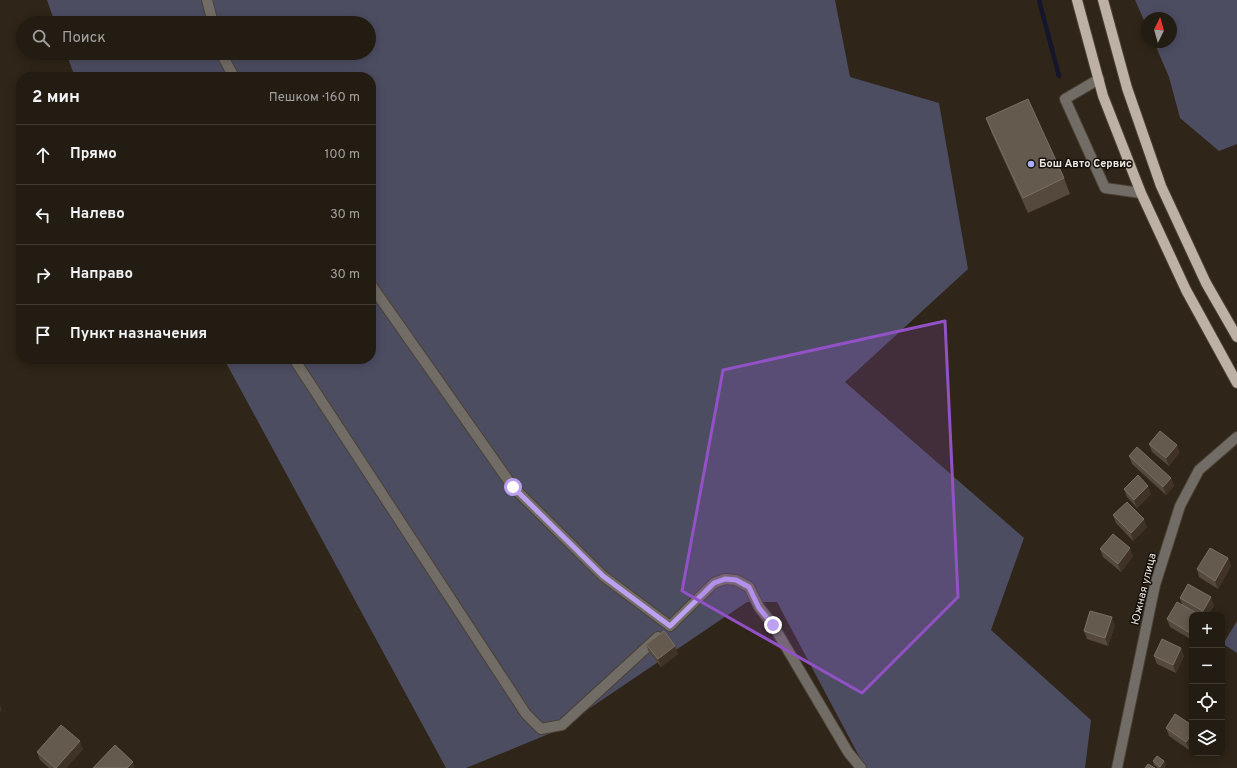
<!DOCTYPE html>
<html lang="ru">
<meta charset="utf-8">
<style>
:root{--surface:#231c12;--page:#2f2920;--text:#f1f3f6;--muted:#a3a19f;--line:#403a32}
body{margin:0;font-family:Overpass,sans-serif;background:var(--page);color:var(--text)}
.controls{position:absolute;right:12px;bottom:12px;display:grid;overflow:hidden;border-radius:8px;box-shadow:0 2px 10px #0003}
.controls button{width:36px;height:36px;display:grid;place-items:center;padding:0;border:0;border-bottom:1px solid var(--line);background:var(--surface);color:var(--text);font:20px sans-serif}
.compass{position:absolute;left:1141px;top:12px;width:36px;height:36px;border-radius:50%;background:var(--surface);box-shadow:0 2px 10px #0003;rotate:5deg}
.stop{position:absolute;width:12px;height:12px;margin:-9px;border:3px solid #bca0f2;border-radius:50%;background:#fff}
.stop.end{background:#bca0f2;border-color:#fff;box-shadow:0 1px 4px #0008}
.list{margin:0;padding:0;list-style:none}
h2{display:flex;justify-content:space-between;align-items:center;height:52px;margin:0;padding:0 16px;font-size:17px}
h2 small{font-size:13px;font-weight:400;color:var(--muted)}
.list li{display:grid;grid-template-columns:26px 1fr auto;gap:12px;align-items:center;box-sizing:border-box;height:60px;padding:0 16px;border-top:1px solid var(--line)}
.list b{display:block;font-size:15px;white-space:nowrap}
.list em{font-size:13px;font-style:normal;color:var(--muted)}
.icon{flex:none;width:22px;height:22px;fill:none;stroke:currentColor;stroke-width:2;stroke-linecap:round;stroke-linejoin:round}
.map{position:relative;flex:none;width:1237px;height:768px;overflow:hidden}
.search{position:absolute;background:var(--surface);box-shadow:0 2px 10px #0003;left:16px;top:16px;width:360px;height:44px;display:flex;align-items:center;gap:10px;box-sizing:border-box;padding:0 14px;border-radius:22px;color:var(--muted);font-size:15px}
.panel{position:absolute;background:var(--surface);box-shadow:0 2px 10px #0003;left:16px;top:72px;width:360px;height:292px;border-radius:16px}
.map>svg:first-child{display:block}
.green{fill:#4c4d61}
.lines{fill:none;stroke-linecap:round;stroke-linejoin:round}
.stream{stroke:#15152c;stroke-width:4.5}
.minor-casing{stroke:#4a4034;stroke-width:12}
.major-casing{stroke:#4a4034;stroke-width:12}
.minor{stroke:#716c65;stroke-width:10}
.major{stroke:#bcb1a4;stroke-width:10}
.wall{fill:#54493c}
.shaded-wall{fill:#3e3326}
.building{fill:#645a4e;stroke:#7a7065}
.route{stroke:#bca0f2;stroke-width:5}
.marked{fill:#9252c6;fill-opacity:0.2;stroke:#9252c6;stroke-width:3;stroke-linejoin:round}
.poi-dot{fill:#adaffb;stroke:#130f09;stroke-width:1.5}
.labels{text-anchor:middle;dominant-baseline:central;stroke-width:3;stroke-linejoin:round;paint-order:stroke}
.poi-label{font-size:11px;font-weight:bold;fill:#efe8e0;stroke:#130f09;text-anchor:start}
.street-label{font-size:11px;fill:#efe8e0;stroke:#130f09}
</style>
<div class="map">
<svg width="1237" height="768" viewBox="0 0 1237 768">
<rect width="100%" height="100%" fill="#2f2518"/>
<g class="green">
<polygon points="47,0 835,0 850,77 939,103 968,269 845,382 1024,538 991,630 1091,720 1085,768 867,768 860,758 777,602 747,602 556,731 466,768 446,768 224,359 371,359 371,77 75,77 66,53 369,53 369,23 55,23"/>
<polygon points="1135,0 1237,0 1237,144 1219,151 1180,118 1169,77 1154,42 1171,42 1171,18 1147,18 1147,27"/>
<polygon points="1237,621 1237,653 1223,644"/>
</g>
<g class="lines">
<polyline class="stream" points="1039,0 1059,76"/>
<defs>
<g id="minor">
<polyline points="207,0 213,23"/>
<polyline points="221,53 234,77"/>
<polyline points="1099,79 1065,99 1105,188 1141,193"/>
<polyline points="371,285 513,487 603,576 670,626 714,583 725,579 736,580 749,587 759,607 773,625 848,752 861,768"/>
<polyline points="294,359 526,714 541,729 562,725 658,637"/>
<polyline points="1117,768 1155,585 1180,506 1199,470 1237,437"/>
</g>
<g id="major">
<polyline points="1077,0 1103,96 1141,193 1186,290 1237,383"/>
<polyline points="1103,0 1127,88 1161,186 1206,283 1237,337"/>
</g>
</defs>
<use href="#minor" class="minor-casing"/>
<use href="#major" class="major-casing"/>
<use href="#minor" class="minor"/>
<use href="#major" class="major"/>
</g>
<g class="wall">
<polygon points="986,118 1064,178 1070,194 1028,213 992,134"/>
<polygon points="1149,444 1177,445 1179,453 1169,466 1152,452"/>
<polygon points="1129,456 1171,478 1174,486 1166,495 1132,464"/>
<polygon points="1124,489 1151,494 1137,508 1127,497"/>
<polygon points="1113,515 1147,527 1133,541 1116,523"/>
<polygon points="1100,549 1133,556 1121,572 1103,557"/>
<polygon points="1228,558 1231,566 1218,589 1199,577 1197,569"/>
<polygon points="1180,598 1214,605 1208,615 1192,615 1192,640 1170,627 1167,619 1182,605"/>
<polygon points="1115,625 1108,646 1087,639 1084,631"/>
<polygon points="646,644 678,654 661,667 649,652"/>
<polygon points="1154,656 1184,656 1176,673 1157,664"/>
<polygon points="1192,725 1192,746 1189,750 1169,736 1166,728"/>
<polygon points="83,749 66,768 49,768 40,760 37,752"/>
<polygon points="1153,761 1164,761 1166,765 1164,768 1158,768 1154,765"/>
</g>
<g class="shaded-wall">
<polygon points="1177,445 1179,453 1169,466 1166,458"/>
<polygon points="1171,478 1174,486 1166,495 1163,487"/>
<polygon points="1148,486 1151,494 1137,508 1134,500"/>
<polygon points="1144,519 1147,527 1133,541 1131,533"/>
<polygon points="1130,548 1133,556 1121,572 1118,564"/>
<polygon points="1228,558 1231,566 1218,589 1215,581"/>
<polygon points="1211,597 1214,605 1208,615 1204,615 1203,611"/>
<polygon points="1112,617 1115,625 1108,646 1105,638"/>
<polygon points="675,646 678,654 661,667 658,659"/>
<polygon points="1181,648 1184,656 1176,673 1173,665"/>
<polygon points="0,705 2,710 0,712"/>
<polygon points="1192,733 1192,746 1189,750 1186,742"/>
<polygon points="80,741 83,749 66,768 56,768"/>
<polygon points="1164,761 1166,765 1164,768 1161,768 1160,767"/>
<polygon points="133,762 135,768 127,768"/>
</g>
<g class="building">
<polygon points="1028,99 1064,178 1023,198 986,118"/>
<polygon points="1160,431 1177,445 1166,458 1149,444"/>
<polygon points="1137,447 1171,478 1163,487 1129,456"/>
<polygon points="1138,475 1148,486 1134,500 1124,489"/>
<polygon points="1127,502 1144,519 1131,533 1113,515"/>
<polygon points="1113,534 1130,548 1118,564 1100,549"/>
<polygon points="1210,548 1228,558 1215,581 1197,569"/>
<polygon points="1188,584 1211,597 1203,611 1180,598"/>
<polygon points="1177,602 1200,615 1192,615 1192,631 1190,633 1167,619"/>
<polygon points="1090,611 1112,617 1105,638 1084,631"/>
<polygon points="664,631 675,646 658,659 646,644"/>
<polygon points="1162,639 1181,648 1173,665 1154,656"/>
<polygon points="1175,714 1192,725 1192,733 1186,742 1166,728"/>
<polygon points="61,725 80,741 56,768 55,768 37,752"/>
<polygon points="115,745 133,762 127,768 93,768"/>
<polygon points="1157,756 1164,761 1160,767 1153,761"/>
<polygon points="1148,764 1155,768 1145,768"/>
</g>
<g class="lines">
<polyline class="route" points="513,487 603,576 670,626 714,583 725,579 736,580 749,587 759,608 773,625"/>
</g>
<path class="marked" d="M945,321L958,597L862,693L682,591L723,370Z"/>
<circle class="poi-dot" cx="1031" cy="164" r="4"/>
<g class="labels">
<g class="poi-label">
<text x="1039" y="164">Бош Авто Сервис</text>
</g>
<g class="street-label">
<text transform="translate(1144 589) rotate(-76)">Южная улица</text>
</g>
</g>
</svg>
<div class="controls">
<button>+</button>
<button>−</button>
<button><svg class="icon" aria-label="locate" viewBox="0 0 24 24"><circle cx="12" cy="12" r="6"/><path d="M12 2v4M12 18v4M2 12h4M18 12h4"/></svg></button>
<button><svg class="icon" aria-label="layers" viewBox="0 0 24 24"><path d="M12 4l9 5-9 5-9-5zM3 14l9 5 9-5"/></svg></button>
</div>
<svg class="compass" viewBox="-18 -18 36 36"><path d="M0-13l5 13h-10z" fill="#e53935"/><path d="M0 13l5-13h-10z" fill="#a3a19f"/></svg>
<div class="stop" style="left:513px;top:487px"></div>
<div class="stop end" style="left:773px;top:625px"></div>
<div class="search"><svg class="icon" aria-label="search" viewBox="0 0 24 24"><circle cx="10" cy="10" r="6"/><path d="M15 15l6 6"/></svg>Поиск</div>
<section class="panel">
<h2>2 мин<small>Пешком · 160 m</small></h2>
<ul class="list">
<li><svg class="icon" aria-label="ahead" viewBox="0 0 24 24"><path d="M12 20V5M6 11l6-6 6 6"/></svg><div><b>Прямо</b></div><em>100 m</em></li>
<li><svg class="icon" aria-label="left" viewBox="0 0 24 24"><path d="M17 20v-9H6M10 6l-5 5 5 5"/></svg><div><b>Налево</b></div><em>30 m</em></li>
<li><svg class="icon" aria-label="right" viewBox="0 0 24 24"><path d="M7 20v-9h11M14 6l5 5-5 5"/></svg><div><b>Направо</b></div><em>30 m</em></li>
<li><svg class="icon" aria-label="arrive" viewBox="0 0 24 24"><path d="M6 21V4h12l-3 4 3 4H6"/></svg><div><b>Пункт назначения</b></div></li>
</ul>
</section>
</div>
